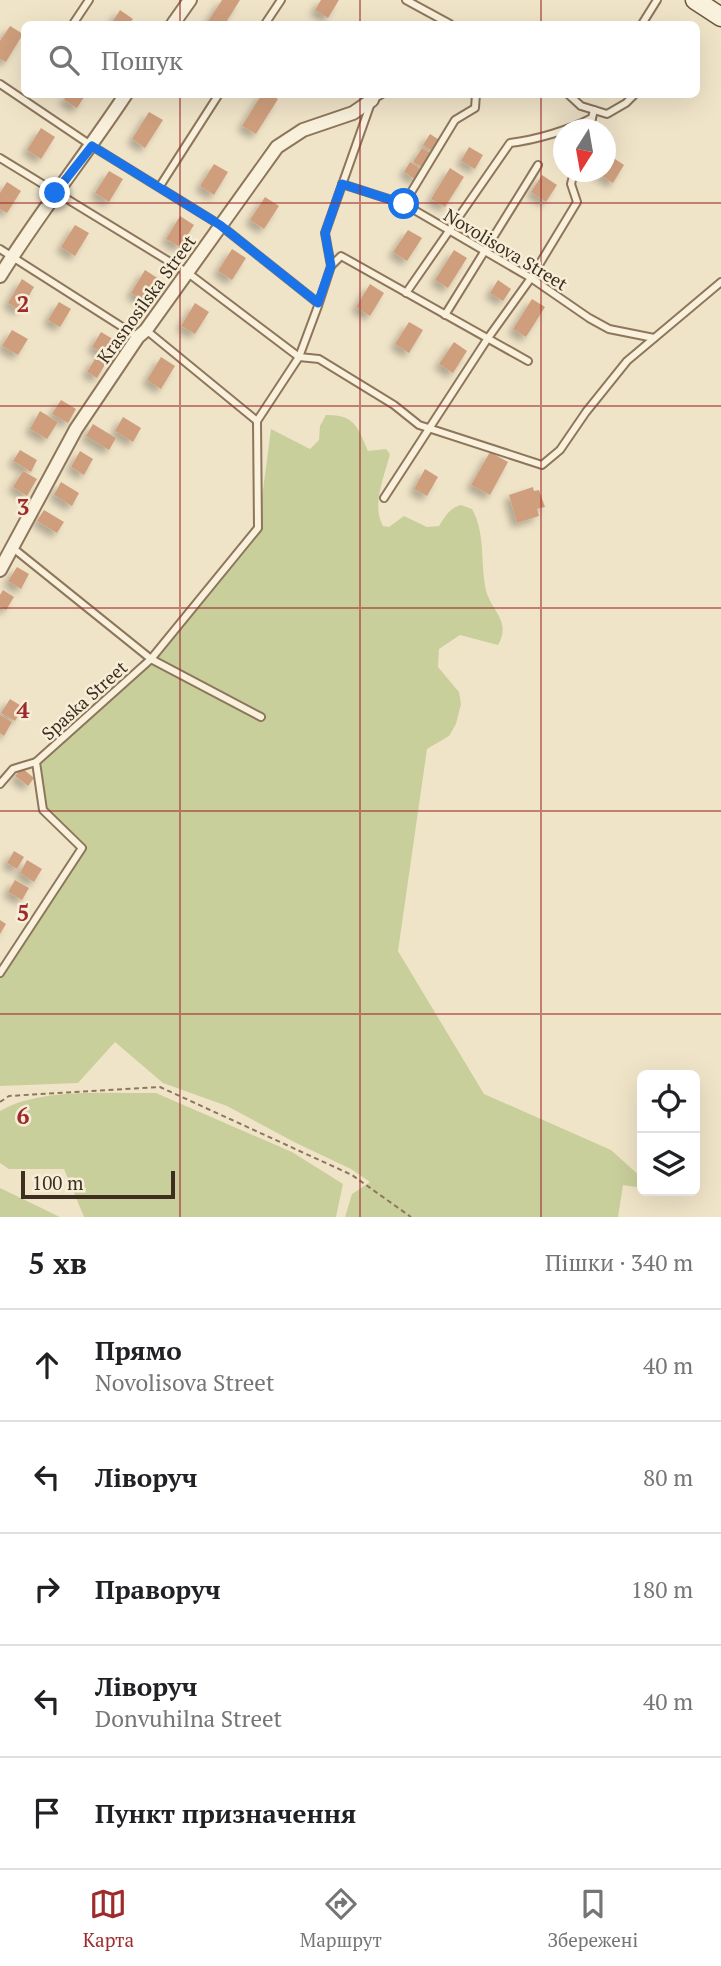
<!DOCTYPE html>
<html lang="uk">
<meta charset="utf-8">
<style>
:root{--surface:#fff;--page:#f6f6f6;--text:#202124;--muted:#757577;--line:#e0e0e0;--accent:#9e2a2b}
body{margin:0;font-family:"PT Serif",serif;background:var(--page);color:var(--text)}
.controls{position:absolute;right:21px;bottom:21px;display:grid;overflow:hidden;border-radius:10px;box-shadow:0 7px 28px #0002}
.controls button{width:63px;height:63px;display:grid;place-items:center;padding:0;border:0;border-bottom:2px solid var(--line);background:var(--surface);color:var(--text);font:35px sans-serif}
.compass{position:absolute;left:553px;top:119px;width:63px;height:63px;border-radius:50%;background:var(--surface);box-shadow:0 7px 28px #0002;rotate:191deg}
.scale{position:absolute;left:21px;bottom:18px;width:154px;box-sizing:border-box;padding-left:7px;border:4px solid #3d2e20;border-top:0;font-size:19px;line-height:24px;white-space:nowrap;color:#3d2e20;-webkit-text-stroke:5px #f7eed8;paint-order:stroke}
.stop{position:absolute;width:21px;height:21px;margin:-16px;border:5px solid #1a73e8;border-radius:50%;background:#fff}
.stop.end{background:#1a73e8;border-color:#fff;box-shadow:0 2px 7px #0008}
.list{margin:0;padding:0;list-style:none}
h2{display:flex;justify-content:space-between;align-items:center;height:91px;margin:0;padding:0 28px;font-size:30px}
h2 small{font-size:23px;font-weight:400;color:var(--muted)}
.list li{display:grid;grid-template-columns:46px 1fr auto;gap:21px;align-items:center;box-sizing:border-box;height:112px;padding:0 28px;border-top:2px solid var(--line)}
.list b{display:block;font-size:26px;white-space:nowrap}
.list p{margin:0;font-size:23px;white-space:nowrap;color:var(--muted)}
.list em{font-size:23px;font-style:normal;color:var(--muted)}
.icon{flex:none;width:38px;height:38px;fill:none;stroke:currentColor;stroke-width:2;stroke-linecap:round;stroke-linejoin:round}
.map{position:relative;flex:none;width:721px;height:1217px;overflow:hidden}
.search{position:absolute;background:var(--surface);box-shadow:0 7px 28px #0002;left:21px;right:21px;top:21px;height:77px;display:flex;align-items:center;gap:18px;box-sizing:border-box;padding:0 24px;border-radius:10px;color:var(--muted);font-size:26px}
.sheet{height:651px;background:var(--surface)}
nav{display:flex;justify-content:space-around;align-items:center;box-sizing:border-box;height:98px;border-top:2px solid var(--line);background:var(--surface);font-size:19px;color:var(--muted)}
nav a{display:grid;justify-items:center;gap:4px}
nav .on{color:var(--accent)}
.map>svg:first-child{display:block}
.green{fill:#c9cf9b}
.building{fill:#cf9f7d;filter:url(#shadow)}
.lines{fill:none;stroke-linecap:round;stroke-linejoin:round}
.service-casing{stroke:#8d765c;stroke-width:10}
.minor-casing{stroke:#8d765c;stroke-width:16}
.secondary-casing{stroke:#6f573f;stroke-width:21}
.path{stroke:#8d765c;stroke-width:2;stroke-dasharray:5 3.5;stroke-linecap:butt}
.service{stroke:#faf1dc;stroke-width:6}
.minor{stroke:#faf1dc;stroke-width:12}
.secondary{stroke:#faf1dc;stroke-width:18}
.route{stroke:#1a73e8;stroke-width:9}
.grid{fill:none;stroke:#9e2a2b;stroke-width:2;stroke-opacity:0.55}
.labels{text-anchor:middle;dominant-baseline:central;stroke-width:5;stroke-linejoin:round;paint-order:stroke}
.street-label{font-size:18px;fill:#3d2e20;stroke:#f7eed8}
.grid-label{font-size:23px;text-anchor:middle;font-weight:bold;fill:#9e2a2b;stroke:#f7eed8;stroke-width:5;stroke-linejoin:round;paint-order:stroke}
</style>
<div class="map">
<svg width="721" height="1217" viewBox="0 0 721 1217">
<defs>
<filter id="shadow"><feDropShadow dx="-5" dy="5" stdDeviation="3.5" flood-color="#0004"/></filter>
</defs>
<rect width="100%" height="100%" fill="#f0e4c8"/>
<g class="green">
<path d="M326,415C355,414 358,428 368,451L386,449L390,454C385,475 371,505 383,526L389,527L404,516L427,527L439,526C445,517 449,508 461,505L472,509C486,534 480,563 486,590C491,611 512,621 498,645L460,635L439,649L438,667L459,692L461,704L456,724L449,736L427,749L398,951L484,1094L611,1150L642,1178V1188L623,1185L618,1217H345L352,1194L370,1182L351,1169L294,1142L227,1106L163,1083L115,1042L78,1083L0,1086V973L82,848L43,810L36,762L151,659L258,528L271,429L310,449L319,440L320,426Z"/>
<path d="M156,1093L292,1152L343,1184L336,1217H84L64,1169H9L0,1163V1111C42,1087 108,1094 156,1093Z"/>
<polygon points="0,1188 60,1217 0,1217"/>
</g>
<g class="building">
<polygon points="222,0 240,0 225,24 209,24 207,23"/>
<polygon points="321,0 339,0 328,18 315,10"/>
<polygon points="120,10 133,19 129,24 111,24"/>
<polygon points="10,26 23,34 6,62 0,59 0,41"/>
<polygon points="67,94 86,94 77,108 64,100"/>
<polygon points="262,94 270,94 278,99 256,134 242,126"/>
<polygon points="149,112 163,120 145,148 132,139"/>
<polygon points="41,128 55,137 41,159 27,150"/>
<polygon points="430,134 441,141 434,152 423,145"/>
<polygon points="469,147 483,155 475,169 461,161"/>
<polygon points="422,148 432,154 424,168 413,162"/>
<polygon points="606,153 624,165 613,183 595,172 606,172"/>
<polygon points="410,162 422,170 416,180 404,172"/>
<polygon points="214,164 228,172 214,195 200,186"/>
<polygon points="450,168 464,177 445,207 431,199"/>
<polygon points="109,171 123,179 109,202 95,193"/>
<polygon points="542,175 557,185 546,202 531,192"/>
<polygon points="7,182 21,191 7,213 0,209 0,193"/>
<polygon points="265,197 279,206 264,229 250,220"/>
<polygon points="180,216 194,225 180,247 166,239"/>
<polygon points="75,225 89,233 75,256 61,247"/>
<polygon points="408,230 422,238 407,261 393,252"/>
<polygon points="232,249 246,258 232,280 218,271"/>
<polygon points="454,250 467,258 448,288 435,280"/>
<polygon points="145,270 159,279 145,302 131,293"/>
<polygon points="22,279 34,287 20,311 8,303"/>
<polygon points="498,280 511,289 503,301 490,293"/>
<polygon points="370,284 384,293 370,316 356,307"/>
<polygon points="532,299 545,307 526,337 513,329"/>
<polygon points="59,302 71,309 60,327 48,320"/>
<polygon points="195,303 209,312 195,334 181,326"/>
<polygon points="409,322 423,330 409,353 395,344"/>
<polygon points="12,330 28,339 18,355 2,346"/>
<polygon points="101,332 118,342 109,357 92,347"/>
<polygon points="454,342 467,351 453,373 439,364"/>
<polygon points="96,357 106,363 97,378 87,372"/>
<polygon points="161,357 175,366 161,389 147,380"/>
<polygon points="61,400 76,409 68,423 52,414"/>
<polygon points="40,411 58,422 47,439 30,429"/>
<polygon points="123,417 141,428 133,442 115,431"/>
<polygon points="93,424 116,438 109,450 86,436"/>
<polygon points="20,450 37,460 31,472 13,461"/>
<polygon points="80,451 93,459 84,475 71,467"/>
<polygon points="490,452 508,462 490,495 471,485"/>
<polygon points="425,469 438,477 427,496 414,489"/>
<polygon points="23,471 37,479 27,496 13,487"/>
<polygon points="61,482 79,493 72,506 54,495"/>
<polygon points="533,487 534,491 539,490 545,507 537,509 539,516 517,523 509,495"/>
<polygon points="44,510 64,522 57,533 37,521"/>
<polygon points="17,567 29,574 21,589 8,581"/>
<polygon points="3,590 14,597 6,610 0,606 0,595"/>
<polygon points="10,699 23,707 15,721 1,713"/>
<polygon points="0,715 12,722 4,736 0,733"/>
<polygon points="22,768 34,778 28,786 15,776"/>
<polygon points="14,851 24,857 17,869 7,863"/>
<polygon points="27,860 42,869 34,882 20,873"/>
<polygon points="15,880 29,888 22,900 8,892"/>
<polygon points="0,920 6,924 0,934"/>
</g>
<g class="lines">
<defs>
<g id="service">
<polyline points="406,0 450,24"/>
<polyline points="73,24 89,0"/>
<polyline points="265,24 281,0"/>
<polyline points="642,24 657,0"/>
<polyline points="0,84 92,146 220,225 318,303"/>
<polyline points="568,94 581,106 607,114 626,103 635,94"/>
<polyline points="589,130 592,118"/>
<polyline points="0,158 188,273 299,357 319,359 394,405 419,425 542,465 560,450 586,412 627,361 721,282"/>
<polyline points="342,184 404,204 531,278 589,318 609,329 654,338"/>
<polyline points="160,186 219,94"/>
<polyline points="404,204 455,120 475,108 476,94"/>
<polyline points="0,249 138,337"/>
<polyline points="331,266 341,256 528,361"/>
<path d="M406,293L510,143C535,140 570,130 592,118L594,110"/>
<polyline points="445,315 538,165"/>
<polyline points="146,330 257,421"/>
<polyline points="384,498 488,338 531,278 577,202 571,184 574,172"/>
<polyline points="13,548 151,659 261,717"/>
<polyline points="0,784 13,769 36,762"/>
<polyline points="0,973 82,848 43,810 36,762 151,659 258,528 257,421 299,357 318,306 331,266 325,233 372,100 382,94"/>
</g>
<g id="minor">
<polyline points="173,24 190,0"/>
<path d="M0,276C39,213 85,156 126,94"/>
<polyline points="0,570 76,429 138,337 146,330 277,147 303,130 353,113 372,100"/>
</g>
<polyline id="secondary" points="695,0 721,17"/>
</defs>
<use href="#service" class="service-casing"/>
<use href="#minor" class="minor-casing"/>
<use href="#secondary" class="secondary-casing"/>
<polyline class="path" points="0,1102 9,1096 160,1087 352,1175 411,1217"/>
<use href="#service" class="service"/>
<use href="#minor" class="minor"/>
<use href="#secondary" class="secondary"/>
</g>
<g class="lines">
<polyline class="route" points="55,193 92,146 220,225 318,303 331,266 325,233 342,184 404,204"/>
</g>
<path class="grid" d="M180,0V24M360,0V24M541,0V24M180,94V1217M360,94V1217M541,94V1217M0,203H721M0,406H721M0,608H721M0,811H721M0,1014H721"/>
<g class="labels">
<g class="street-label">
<text transform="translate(506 249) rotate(31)">Novolisova Street</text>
<text transform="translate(146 299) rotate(-54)">Krasnosilska Street</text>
<text transform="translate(84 700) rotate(-42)">Spaska Street</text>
</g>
</g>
<g class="grid-label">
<text x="23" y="312">2</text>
<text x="23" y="515">3</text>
<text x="23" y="718">4</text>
<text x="23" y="921">5</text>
<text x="23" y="1124">6</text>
</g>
</svg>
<div class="controls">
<button><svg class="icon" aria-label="locate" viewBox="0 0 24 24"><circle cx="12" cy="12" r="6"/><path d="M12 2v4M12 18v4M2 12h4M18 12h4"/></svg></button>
<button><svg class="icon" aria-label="layers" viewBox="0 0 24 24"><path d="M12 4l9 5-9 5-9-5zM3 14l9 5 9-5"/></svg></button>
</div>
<svg class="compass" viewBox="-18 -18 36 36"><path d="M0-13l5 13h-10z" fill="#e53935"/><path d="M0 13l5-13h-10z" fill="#757577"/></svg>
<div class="scale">100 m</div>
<div class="stop" style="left:404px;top:204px"></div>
<div class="stop end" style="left:55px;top:193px"></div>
<div class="search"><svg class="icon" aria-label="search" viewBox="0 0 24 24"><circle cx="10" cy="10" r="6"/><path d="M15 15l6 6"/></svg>Пошук</div>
</div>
<section class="sheet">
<h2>5 хв<small>Пішки · 340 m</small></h2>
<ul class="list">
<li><svg class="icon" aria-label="ahead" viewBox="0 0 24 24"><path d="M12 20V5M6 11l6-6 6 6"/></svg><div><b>Прямо</b><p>Novolisova Street</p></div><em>40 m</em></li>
<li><svg class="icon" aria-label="left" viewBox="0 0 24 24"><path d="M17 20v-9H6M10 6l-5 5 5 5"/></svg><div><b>Ліворуч</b></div><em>80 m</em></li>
<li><svg class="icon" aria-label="right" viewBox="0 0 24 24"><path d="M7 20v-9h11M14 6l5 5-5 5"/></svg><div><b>Праворуч</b></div><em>180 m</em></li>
<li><svg class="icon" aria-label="left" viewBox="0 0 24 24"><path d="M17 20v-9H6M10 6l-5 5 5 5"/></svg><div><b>Ліворуч</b><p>Donvuhilna Street</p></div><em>40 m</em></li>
<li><svg class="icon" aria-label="arrive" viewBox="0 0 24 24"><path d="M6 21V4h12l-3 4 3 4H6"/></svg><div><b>Пункт призначення</b></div></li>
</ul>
</section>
<nav>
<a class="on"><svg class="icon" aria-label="map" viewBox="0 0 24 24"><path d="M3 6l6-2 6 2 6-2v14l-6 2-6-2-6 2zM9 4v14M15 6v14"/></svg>Карта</a>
<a><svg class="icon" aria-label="directions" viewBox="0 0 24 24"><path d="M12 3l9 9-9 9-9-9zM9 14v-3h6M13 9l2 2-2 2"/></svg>Маршрут</a>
<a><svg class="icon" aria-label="saved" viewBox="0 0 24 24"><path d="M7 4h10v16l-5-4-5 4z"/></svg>Збережені</a>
</nav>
